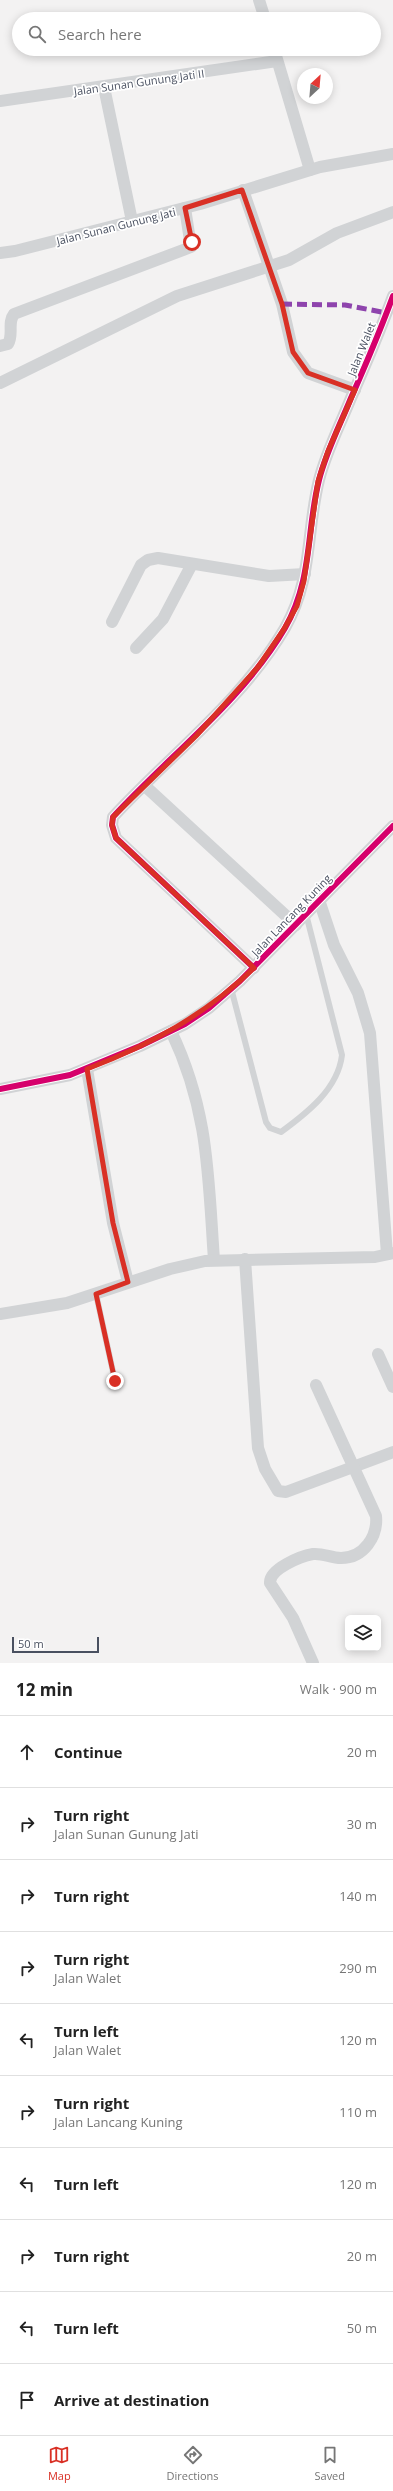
<!DOCTYPE html>
<meta charset="utf-8">
<style>
:root{--surface:#fff;--page:#f6f6f6;--text:#222;--muted:#767676;--line:#e0e0e0;--accent:#d93025}
body{margin:0;font-family:"Open Sans",sans-serif;background:var(--page);color:var(--text)}
.controls{position:absolute;right:12px;bottom:12px;display:grid;overflow:hidden;border-radius:6px;box-shadow:0 2px 10px #0003}
.controls button{width:36px;height:36px;display:grid;place-items:center;padding:0;border:0;border-bottom:1px solid var(--line);background:var(--surface);color:var(--text);font:20px sans-serif}
.compass{position:absolute;left:297px;top:68px;width:36px;height:36px;border-radius:50%;background:var(--surface);box-shadow:0 2px 10px #0003;rotate:26deg}
.scale{position:absolute;left:12px;bottom:10px;width:87px;box-sizing:border-box;padding-left:4px;border:2px solid #495060;border-top:0;font-size:11px;line-height:14px;white-space:nowrap;color:#495060;-webkit-text-stroke:3px #fff;paint-order:stroke}
.stop{position:absolute;width:12px;height:12px;margin:-9px;border:3px solid #d93025;border-radius:50%;background:#fff}
.stop.end{background:#d93025;border-color:#fff;box-shadow:0 1px 4px #0008}
.list{margin:0;padding:0;list-style:none}
h2{display:flex;justify-content:space-between;align-items:center;height:52px;margin:0;padding:0 16px;font-size:17px}
h2 small{font-size:13px;font-weight:400;color:var(--muted)}
.list li{display:grid;grid-template-columns:26px 1fr auto;gap:12px;align-items:center;box-sizing:border-box;height:72px;padding:0 16px;border-top:1px solid var(--line)}
.list b{display:block;font-size:15px;white-space:nowrap}
.list p{margin:0;font-size:13px;white-space:nowrap;color:var(--muted)}
.list em{font-size:13px;font-style:normal;color:var(--muted)}
.icon{flex:none;width:22px;height:22px;fill:none;stroke:currentColor;stroke-width:2;stroke-linecap:round;stroke-linejoin:round}
.map{position:relative;flex:none;width:393px;height:1663px;overflow:hidden}
.search{position:absolute;background:var(--surface);box-shadow:0 2px 10px #0003;left:12px;right:12px;top:12px;height:44px;display:flex;align-items:center;gap:10px;box-sizing:border-box;padding:0 14px;border-radius:22px;color:var(--muted);font-size:15px}
.sheet{height:772px;background:var(--surface)}
nav{display:flex;justify-content:space-around;align-items:center;box-sizing:border-box;height:56px;border-top:1px solid var(--line);background:var(--surface);font-size:11px;color:var(--muted)}
nav a{display:grid;justify-items:center;gap:2px}
nav .on{color:var(--accent)}
.map>svg:first-child{display:block}
.lines{fill:none;stroke-linecap:round;stroke-linejoin:round}
.lane{stroke:#d1d3d5;stroke-width:6}
.street{stroke:#d1d3d5;stroke-width:12}
.quiet{stroke:#8e44ad;stroke-width:5;stroke-dasharray:10 5;stroke-linecap:butt}
.cycleway-casing{stroke:#fff;stroke-width:8}
.cycleway{stroke:#d6006c;stroke-width:6}
.route{stroke:#d93025;stroke-width:5}
.labels{text-anchor:middle;dominant-baseline:central;stroke-width:3.5;stroke-linejoin:round;paint-order:stroke}
.street-label{font-size:11px;fill:#495060;stroke:#fff}
</style>
<div class="map">
<svg width="393" height="1663" viewBox="0 0 393 1663">
<rect width="100%" height="100%" fill="#f3f2f2"/>
<g class="lines">
<g class="lane">
<path d="M231,988L266,1122L270,1128L281,1132C307,1113 338,1089 342,1055L306,914"/>
<polyline points="96,1294 115,1381"/>
</g>
<g class="street">
<polyline points="259,0 265,19"/>
<polyline points="274,49 310,170"/>
<polyline points="104,87 132,221"/>
<polyline points="0,101 277,61"/>
<polyline points="243,190 282,304 293,352 308,373 355,390"/>
<polyline points="0,253 15,251 200,204 320,167 393,154"/>
<path d="M0,346L8,344C14,334 7,323 14,314L191,247L185,208"/>
<polyline points="0,383 177,296 289,260 337,233 393,212"/>
<polyline points="112,622 141,565 148,560 158,558 269,576 305,574"/>
<polyline points="136,648 163,619 192,564"/>
<polyline points="145,786 296,925"/>
<polyline points="319,900 334,945 358,993 370,1033 387,1254"/>
<path d="M254,968L116,838L112,825L113,817C169,756 243,700 285,628C313,579 306,532 319,480C326,452 340,425 351,398C366,364 380,331 393,296"/>
<path d="M171,1031C209,1111 208,1175 214,1260"/>
<polyline points="87,1069 113,1223 128,1282"/>
<polyline points="0,1089 70,1075 140,1046 185,1024 209,1008 240,981 393,826"/>
<polyline points="245,1259 258,1448 265,1469 278,1491 286,1492 393,1452"/>
<polyline points="0,1314 67,1303 170,1269 205,1261 375,1257 393,1253"/>
<polyline points="378,1354 393,1387"/>
<path d="M313,1663L293,1618L270,1583C269,1569 301,1556 313,1554C323,1553 331,1558 341,1558C364,1558 378,1536 376,1516L316,1385"/>
</g>
<polyline class="quiet" points="282,304 345,305 387,313"/>
<defs>
<g id="cycleway">
<path d="M254,968L116,838L112,825L113,817C169,756 243,700 285,628C313,579 306,532 319,480C326,452 340,425 351,398C366,364 380,331 393,296"/>
<polyline points="0,1089 70,1075 140,1046 185,1024 209,1008 240,981 393,826"/>
</g>
</defs>
<use href="#cycleway" class="cycleway-casing"/>
<use href="#cycleway" class="cycleway"/>
</g>
<g class="lines">
<path class="route" d="M115,1381L96,1294L128,1282L113,1223L87,1069C150,1045 205,1015 254,968L116,838L112,825L113,817L196,736L258,667L284,629L297,606L304,581L318,481L328,451L355,390L308,373L293,352L282,304L242,190L185,208L192,242"/>
</g>
<g class="labels">
<g class="street-label">
<text transform="translate(139 82) rotate(-8)">Jalan Sunan Gunung Jati II</text>
<text transform="translate(116 226) rotate(-14)">Jalan Sunan Gunung Jati</text>
<text transform="translate(361 349) rotate(-68)">Jalan Walet</text>
<text transform="translate(291 915) rotate(-46)">Jalan Lancang Kuning</text>
</g>
</g>
</svg>
<div class="controls">
<button><svg class="icon" aria-label="layers" viewBox="0 0 24 24"><path d="M12 4l9 5-9 5-9-5zM3 14l9 5 9-5"/></svg></button>
</div>
<svg class="compass" viewBox="-18 -18 36 36"><path d="M0-13l5 13h-10z" fill="#e53935"/><path d="M0 13l5-13h-10z" fill="#767676"/></svg>
<div class="scale">50 m</div>
<div class="stop" style="left:192px;top:242px"></div>
<div class="stop end" style="left:115px;top:1381px"></div>
<div class="search"><svg class="icon" aria-label="search" viewBox="0 0 24 24"><circle cx="10" cy="10" r="6"/><path d="M15 15l6 6"/></svg>Search here</div>
</div>
<section class="sheet">
<h2>12 min<small>Walk · 900 m</small></h2>
<ul class="list">
<li><svg class="icon" aria-label="ahead" viewBox="0 0 24 24"><path d="M12 20V5M6 11l6-6 6 6"/></svg><div><b>Continue</b></div><em>20 m</em></li>
<li><svg class="icon" aria-label="right" viewBox="0 0 24 24"><path d="M7 20v-9h11M14 6l5 5-5 5"/></svg><div><b>Turn right</b><p>Jalan Sunan Gunung Jati</p></div><em>30 m</em></li>
<li><svg class="icon" aria-label="right" viewBox="0 0 24 24"><path d="M7 20v-9h11M14 6l5 5-5 5"/></svg><div><b>Turn right</b></div><em>140 m</em></li>
<li><svg class="icon" aria-label="right" viewBox="0 0 24 24"><path d="M7 20v-9h11M14 6l5 5-5 5"/></svg><div><b>Turn right</b><p>Jalan Walet</p></div><em>290 m</em></li>
<li><svg class="icon" aria-label="left" viewBox="0 0 24 24"><path d="M17 20v-9H6M10 6l-5 5 5 5"/></svg><div><b>Turn left</b><p>Jalan Walet</p></div><em>120 m</em></li>
<li><svg class="icon" aria-label="right" viewBox="0 0 24 24"><path d="M7 20v-9h11M14 6l5 5-5 5"/></svg><div><b>Turn right</b><p>Jalan Lancang Kuning</p></div><em>110 m</em></li>
<li><svg class="icon" aria-label="left" viewBox="0 0 24 24"><path d="M17 20v-9H6M10 6l-5 5 5 5"/></svg><div><b>Turn left</b></div><em>120 m</em></li>
<li><svg class="icon" aria-label="right" viewBox="0 0 24 24"><path d="M7 20v-9h11M14 6l5 5-5 5"/></svg><div><b>Turn right</b></div><em>20 m</em></li>
<li><svg class="icon" aria-label="left" viewBox="0 0 24 24"><path d="M17 20v-9H6M10 6l-5 5 5 5"/></svg><div><b>Turn left</b></div><em>50 m</em></li>
<li><svg class="icon" aria-label="arrive" viewBox="0 0 24 24"><path d="M6 21V4h12l-3 4 3 4H6"/></svg><div><b>Arrive at destination</b></div></li>
</ul>
</section>
<nav>
<a class="on"><svg class="icon" aria-label="map" viewBox="0 0 24 24"><path d="M3 6l6-2 6 2 6-2v14l-6 2-6-2-6 2zM9 4v14M15 6v14"/></svg>Map</a>
<a><svg class="icon" aria-label="directions" viewBox="0 0 24 24"><path d="M12 3l9 9-9 9-9-9zM9 14v-3h6M13 9l2 2-2 2"/></svg>Directions</a>
<a><svg class="icon" aria-label="saved" viewBox="0 0 24 24"><path d="M7 4h10v16l-5-4-5 4z"/></svg>Saved</a>
</nav>
